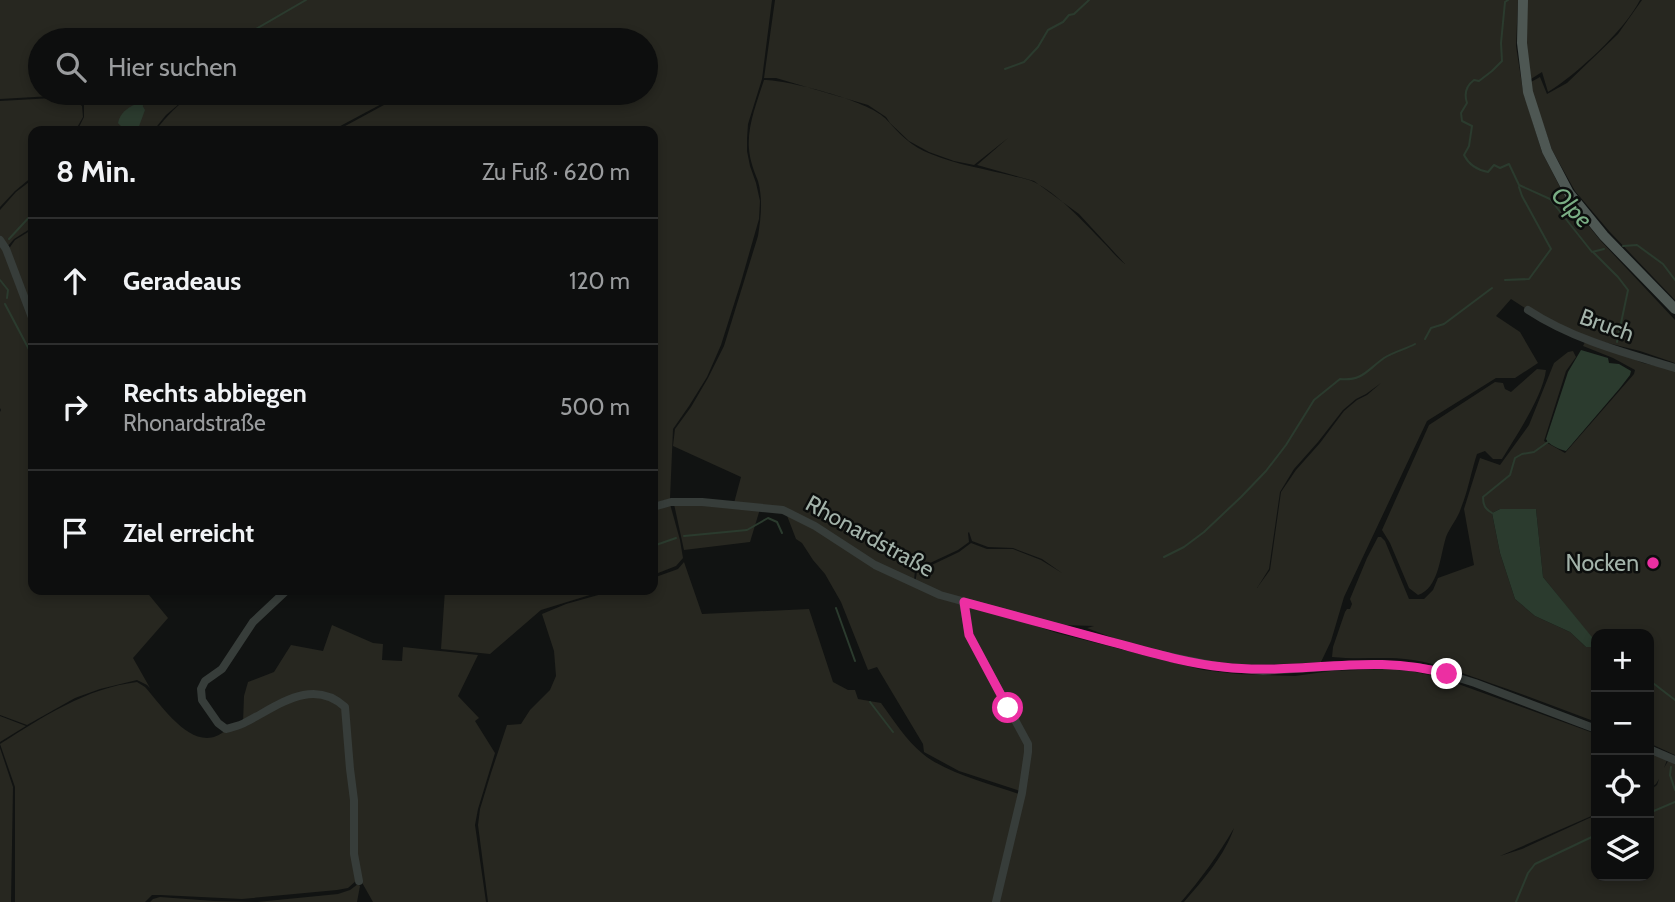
<!DOCTYPE html>
<html lang="de">
<meta charset="utf-8">
<style>
:root{--surface:#0d0e0e;--page:#161717;--text:#f1f3f6;--muted:#9a9c9e;--line:#2d2e2e}
body{margin:0;font-family:Cabin,sans-serif;background:var(--page);color:var(--text)}
.controls{position:absolute;right:21px;bottom:21px;display:grid;overflow:hidden;border-radius:14px;box-shadow:0 4px 10px #0003}
.controls button{width:63px;height:63px;display:grid;place-items:center;padding:0;border:0;border-bottom:2px solid var(--line);background:var(--surface);color:var(--text);font:35px sans-serif}
.stop{position:absolute;width:21px;height:21px;margin:-16px;border:5px solid #ec2fa2;border-radius:50%;background:#fff}
.stop.end{background:#ec2fa2;border-color:#fff;box-shadow:0 2px 7px #0008}
.list{margin:0;padding:0;list-style:none}
h2{display:flex;justify-content:space-between;align-items:center;height:91px;margin:0;padding:0 28px;font-size:30px}
h2 small{font-size:23px;font-weight:400;color:var(--muted)}
.list li{display:grid;grid-template-columns:46px 1fr auto;gap:21px;align-items:center;box-sizing:border-box;height:126px;padding:0 28px;border-top:2px solid var(--line)}
.list b{display:block;font-size:26px;white-space:nowrap}
.list p{margin:0;font-size:23px;white-space:nowrap;color:var(--muted)}
.list em{font-size:23px;font-style:normal;color:var(--muted)}
.icon{flex:none;width:38px;height:38px;fill:none;stroke:currentColor;stroke-width:2;stroke-linecap:round;stroke-linejoin:round}
.map{position:relative;flex:none;width:1675px;height:902px;overflow:hidden}
.search{position:absolute;background:var(--surface);box-shadow:0 4px 10px #0003;left:28px;top:28px;width:630px;height:77px;display:flex;align-items:center;gap:18px;box-sizing:border-box;padding:0 24px;border-radius:38px;color:var(--muted);font-size:26px}
.panel{position:absolute;background:var(--surface);box-shadow:0 4px 10px #0003;left:28px;top:126px;width:630px;height:469px;border-radius:14px}
.map>svg:first-child{display:block}
.green{fill:#272720;fill-rule:evenodd}
.water{fill:#2b3b2e}
.lines{fill:none;stroke-linecap:round;stroke-linejoin:round}
.stream{stroke:#2b3b2e;stroke-width:2}
.minor{stroke:#373d3a;stroke-width:8}
.major{stroke:#4e5753;stroke-width:10}
.route{stroke:#ec2fa2;stroke-width:9}
.poi-dot{fill:#ec2fa2;stroke:#0c0e0d;stroke-width:2.5}
.labels{text-anchor:middle;dominant-baseline:central;stroke-width:5;stroke-linejoin:round;paint-order:stroke}
.street-label{font-size:23px;fill:#a3b3aa;stroke:#0c0e0d}
.poi-label{font-size:23px;fill:#a3b3aa;stroke:#0c0e0d;text-anchor:end}
.water-label{font-size:24px;font-style:italic;fill:#7aae84;stroke:#0c0e0d}
</style>
<div class="map">
<svg width="1675" height="902" viewBox="0 0 1675 902">
<rect width="100%" height="100%" fill="#111312"/>
<g class="green">
<polygon points="0,0 772,0 762,79 748,124 747,139 747,151 750,166 756,183 760,201 759,219 741,282 721,345 707,377 689,406 673,429 670,499 653,503 653,131 336,131 406,93 646,93 646,40 271,40 280,31 269,40 40,40 40,93 192,93 166,115 153,131 77,131 84,117 84,105 70,95 0,99"/>
<path d="M775,0H1518L1516,46L1523,91L1542,152L1564,195L1600,240L1675,320V363L1640,351L1579,336L1542,319L1511,299L1496,316L1520,332L1538,363L1515,378H1496L1427,421L1344,597L1331,641L1321,662C1292,664 1263,665 1234,664C1186,661 1131,646 1087,628L1094,626L1063,625L941,594L915,583L917,572L959,552L971,543L987,549H1013L1041,560L1062,573L1042,559L1013,548L988,547L972,541L969,532L968,533L969,542L958,550L915,570L914,581L877,564L783,509L734,503L741,477L673,446L675,429L691,407L708,378L724,346L758,236C761,217 763,199 758,181C754,171 750,161 749,149C747,126 757,102 764,80C789,80 868,101 885,118C899,133 911,147 931,154C957,165 986,169 1013,176C1020,178 1028,179 1034,182C1057,193 1085,223 1103,242C1110,249 1117,258 1125,264L1079,214L1034,181L977,165L1008,138L974,165L954,161L929,152L909,141L890,123L886,117L868,105L776,78H764ZM1381,383L1367,395L1357,400L1344,411L1320,443L1296,470L1281,492L1270,570L1257,588L1269,569L1280,492L1294,469L1318,442L1343,410L1356,399L1366,394Z"/>
<path d="M1526,0H1640C1625,30 1576,75 1548,92L1542,72L1531,79L1526,44Z"/>
<polygon points="1642,0 1675,0 1675,300 1609,231 1575,191 1552,150 1532,92 1531,82 1540,77 1547,94 1567,83 1618,34"/>
<path d="M194,93H402L331,131H155C167,116 178,104 194,93Z"/>
<polygon points="70,97 82,106 83,117 75,131 33,131 33,176 15,191 0,207 0,101"/>
<polygon points="33,179 33,227 14,239 7,247 0,237 0,210 16,192"/>
<polygon points="33,229 33,317 8,250 15,240"/>
<polygon points="0,245 5,251 33,326 33,590 145,590 168,618 133,658 150,688 147,685 137,680 100,689 75,698 27,725 0,715 0,412 1,410 0,408"/>
<path d="M1586,340L1643,363L1675,370V755L1649,743V634H1596V643L1543,577L1536,509H1500L1492,513L1500,553L1515,599L1535,616L1570,632L1586,647H1596V722C1561,709 1526,695 1490,683C1465,674 1439,664 1413,660C1386,656 1359,660 1332,657L1333,647L1345,612L1347,609H1350L1352,604L1350,599L1367,558L1378,537H1381L1385,541L1409,599H1424L1433,590L1438,578L1474,565L1464,509L1480,458L1500,465L1529,425L1554,363L1568,352L1573,351L1576,357L1566,371L1544,441L1565,453L1634,374L1635,370L1613,358L1583,346Z"/>
<path d="M1537,369L1546,370C1543,396 1516,436 1502,459H1493L1485,451L1477,454C1471,472 1468,491 1461,508C1458,518 1450,527 1446,537C1440,556 1439,588 1418,595L1409,588L1390,543L1382,530L1429,425L1495,382L1503,383L1505,389L1511,392Z"/>
<polygon points="670,504 680,540 683,558 676,566 653,575 653,509"/>
<polygon points="674,504 760,509 750,542 684,550"/>
<polygon points="786,513 815,528 876,567 962,603 967,634 1026,745 1020,791 959,771 924,752 923,744 877,667 868,670 841,602 825,574 813,560 802,543 796,539"/>
<path d="M684,562L702,614L809,609L833,682L848,690H855L858,699L881,703C894,721 906,740 923,754C946,773 991,784 1019,794L994,902H488L478,825L480,809L491,773L507,725L521,724L530,710L550,690L556,676L554,651L542,614L566,604L616,590H653V578L678,569Z"/>
<polygon points="445,590 606,590 541,610 490,654 441,649"/>
<path d="M967,606L1027,623L1057,633L1203,670L1237,674L1295,676L1331,671L1385,669L1410,671L1439,677L1596,734V814L1500,856L1522,849L1596,815V876H1649V791L1657,785L1659,779L1656,784L1649,789V753L1667,760L1664,768L1668,761L1675,764V902H1184C1203,880 1225,855 1234,828C1219,854 1201,879 1181,902H997L1029,753L970,635Z"/>
<polygon points="332,625 373,643 383,644 382,660 402,661 403,647 478,655 458,696 479,718 475,721 495,753 478,809 475,825 486,902 373,902 360,879 355,854 347,706 304,693 243,723 244,696 248,682 274,672 291,645 323,651"/>
<path d="M137,682L145,687C164,708 195,757 226,730L278,705L317,695L344,708L357,880L348,888L337,890L242,899L160,895H152L145,902H15V787L0,744C43,717 86,688 137,682Z"/>
<polygon points="0,716 26,726 0,742"/>
<polygon points="0,748 13,787 11,902 0,902"/>
<polygon points="358,884 360,886 357,902 150,902 153,899 160,897 214,901 257,902 338,894 350,890"/>
</g>
<g class="water">
<path d="M136,104L142,105L145,110L138,129C129,132 124,130 118,123C120,113 127,108 136,104Z"/>
<path d="M1581,350L1608,358L1609,363L1619,364L1631,371L1630,375L1620,388L1566,451C1559,449 1549,445 1546,439L1568,372Z"/>
<polygon points="1500,509 1536,509 1543,577 1596,642 1596,647 1586,647 1570,632 1535,616 1515,599 1500,553 1492,513"/>
</g>
<g class="lines">
<g class="stream">
<path d="M1508,0L1505,2L1501,43L1502,61L1492,71L1479,81L1474,80C1466,86 1464,94 1467,103L1461,113L1462,121L1472,126L1469,146L1464,155C1469,165 1477,170 1488,172L1494,165L1500,168L1509,164L1519,185L1550,199L1592,252L1604,249"/>
<polyline points="237,40 306,0"/>
<polyline points="1005,69 1024,62 1038,47 1048,30 1063,22 1069,15 1074,14 1089,0"/>
<polyline points="142,105 158,93"/>
<polyline points="9,239 33,213"/>
<polyline points="1623,246 1637,245 1663,264 1675,280"/>
<polyline points="1593,252 1618,277 1628,290 1617,342"/>
<polyline points="0,280 8,290 7,298"/>
<polyline points="1505,280 1529,279 1551,249 1522,196 1519,187"/>
<polyline points="5,304 33,357"/>
<polyline points="1425,339 1431,328 1444,324 1492,288"/>
<path d="M1492,513C1485,509 1483,505 1483,497L1510,475L1515,458L1522,454L1534,452L1548,442"/>
<polyline points="684,536 747,530 768,518 777,522 782,533"/>
<polyline points="653,546 676,538"/>
<path d="M1164,557L1184,547L1204,532L1241,497L1266,471L1286,445L1314,400L1340,379C1363,381 1367,370 1384,358C1393,352 1406,349 1415,344"/>
<polyline points="836,608 855,661"/>
<polyline points="1649,680 1675,700"/>
<polyline points="870,702 893,732"/>
<polyline points="1671,767 1670,775 1675,790"/>
<polyline points="1649,813 1675,802"/>
<polyline points="1516,902 1528,873 1535,864 1596,835"/>
</g>
<g class="minor">
<polyline points="0,240 6,249 33,320"/>
<path d="M1528,310C1572,339 1625,353 1675,368"/>
<polyline points="653,507 671,502 702,502 783,510 815,526 875,565 940,595 1152,653 1221,667 1263,671 1374,664 1418,667 1440,672 1475,683 1596,729"/>
<path d="M287,590L253,622L222,669L205,681L201,689L202,700L218,723L226,729C232,727 240,726 246,722C278,706 312,677 345,707L350,769L354,800V854L359,881"/>
<polyline points="963,602 969,635 1028,744 1028,752 1022,793 996,902"/>
<polyline points="1649,749 1675,760"/>
</g>
<polyline class="major" points="1523,0 1522,43 1528,92 1547,151 1569,193 1604,236 1675,309"/>
</g>
<g class="lines">
<path class="route" d="M1008,708L969,635L964,602C1012,615 1060,628 1108,641C1146,651 1185,663 1223,667C1298,676 1373,652 1447,674"/>
</g>
<circle class="poi-dot" cx="1653" cy="563" r="7"/>
<g class="labels">
<g class="street-label">
<text transform="translate(1607 325) rotate(20)">Bruch</text>
<text transform="translate(870 536) rotate(29)">Rhonardstraße</text>
</g>
<g class="poi-label">
<text x="1639" y="563">Nocken</text>
</g>
<g class="water-label">
<text transform="translate(1572 207) rotate(46)">Olpe</text>
</g>
</g>
</svg>
<div class="controls">
<button>+</button>
<button>−</button>
<button><svg class="icon" aria-label="locate" viewBox="0 0 24 24"><circle cx="12" cy="12" r="6"/><path d="M12 2v4M12 18v4M2 12h4M18 12h4"/></svg></button>
<button><svg class="icon" aria-label="layers" viewBox="0 0 24 24"><path d="M12 4l9 5-9 5-9-5zM3 14l9 5 9-5"/></svg></button>
</div>
<div class="stop" style="left:1008px;top:708px"></div>
<div class="stop end" style="left:1447px;top:674px"></div>
<div class="search"><svg class="icon" aria-label="search" viewBox="0 0 24 24"><circle cx="10" cy="10" r="6"/><path d="M15 15l6 6"/></svg>Hier suchen</div>
<section class="panel">
<h2>8 Min.<small>Zu Fuß · 620 m</small></h2>
<ul class="list">
<li><svg class="icon" aria-label="ahead" viewBox="0 0 24 24"><path d="M12 20V5M6 11l6-6 6 6"/></svg><div><b>Geradeaus</b></div><em>120 m</em></li>
<li><svg class="icon" aria-label="right" viewBox="0 0 24 24"><path d="M7 20v-9h11M14 6l5 5-5 5"/></svg><div><b>Rechts abbiegen</b><p>Rhonardstraße</p></div><em>500 m</em></li>
<li><svg class="icon" aria-label="arrive" viewBox="0 0 24 24"><path d="M6 21V4h12l-3 4 3 4H6"/></svg><div><b>Ziel erreicht</b></div></li>
</ul>
</section>
</div>
